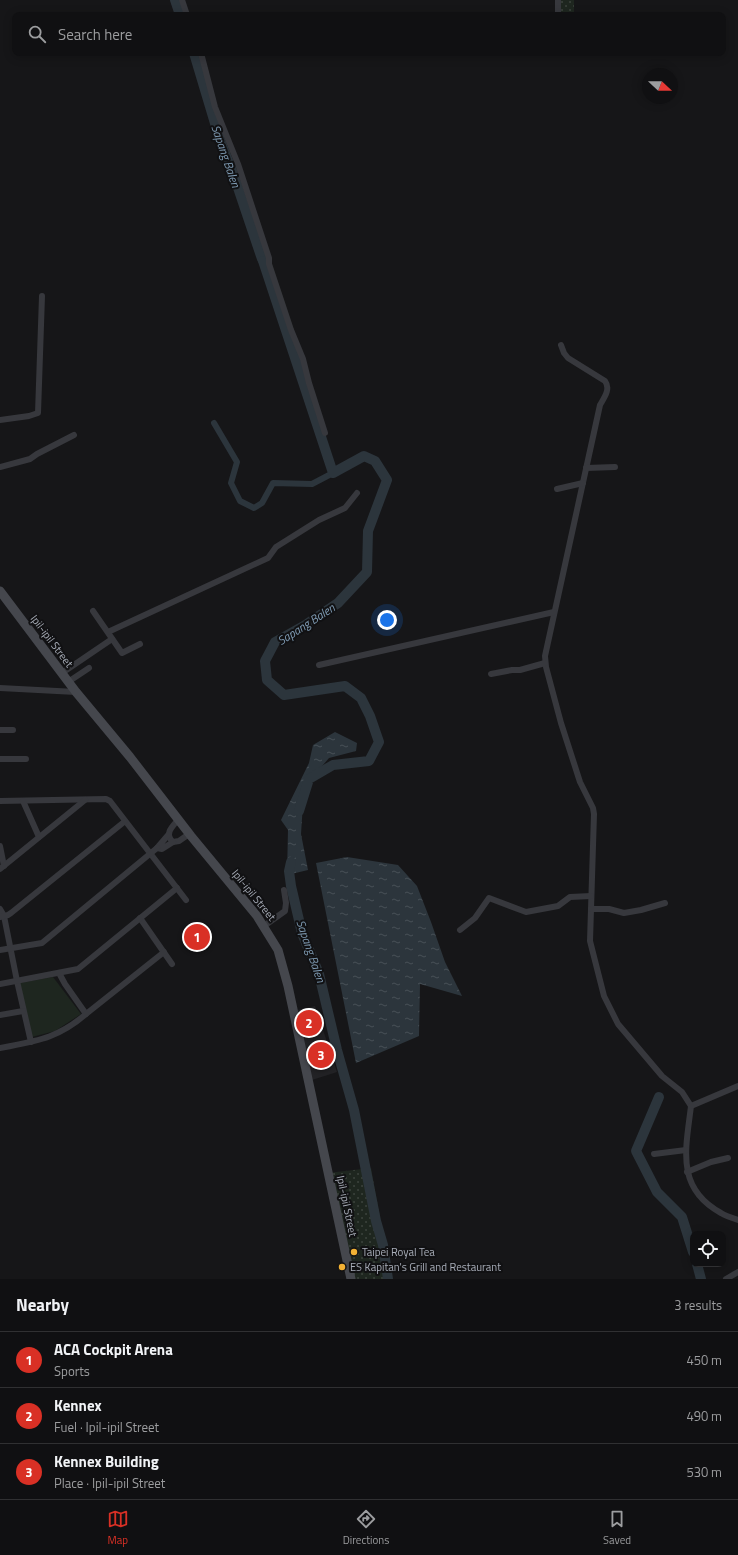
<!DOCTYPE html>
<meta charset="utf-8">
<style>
:root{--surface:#101012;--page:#1e1e20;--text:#f1f3f6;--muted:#9c9d9f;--line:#303032;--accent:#d93025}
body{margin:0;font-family:"Titillium Web",sans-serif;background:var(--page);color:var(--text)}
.controls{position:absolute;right:12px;bottom:12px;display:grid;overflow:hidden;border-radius:8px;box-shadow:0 2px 10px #0003}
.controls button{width:36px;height:36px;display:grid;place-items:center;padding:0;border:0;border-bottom:1px solid var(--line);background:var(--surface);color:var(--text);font:20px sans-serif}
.compass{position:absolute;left:642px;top:68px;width:36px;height:36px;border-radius:50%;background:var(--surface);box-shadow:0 2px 10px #0003;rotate:112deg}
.you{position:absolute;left:387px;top:620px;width:14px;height:14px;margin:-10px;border:3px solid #fff;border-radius:50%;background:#1a73e8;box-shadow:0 0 0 6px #1a73e833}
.badge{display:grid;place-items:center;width:26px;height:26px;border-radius:50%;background:var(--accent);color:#fff;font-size:13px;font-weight:700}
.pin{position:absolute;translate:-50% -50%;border:2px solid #fff;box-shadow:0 1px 4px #0006}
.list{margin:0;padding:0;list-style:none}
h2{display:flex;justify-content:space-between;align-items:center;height:52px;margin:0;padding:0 16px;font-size:17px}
h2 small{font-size:13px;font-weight:400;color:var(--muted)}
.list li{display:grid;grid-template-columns:26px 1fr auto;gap:12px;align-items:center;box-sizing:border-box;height:56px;padding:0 16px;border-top:1px solid var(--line)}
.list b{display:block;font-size:15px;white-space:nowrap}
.list p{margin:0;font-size:13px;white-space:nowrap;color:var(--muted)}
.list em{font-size:13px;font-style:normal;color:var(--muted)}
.icon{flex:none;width:22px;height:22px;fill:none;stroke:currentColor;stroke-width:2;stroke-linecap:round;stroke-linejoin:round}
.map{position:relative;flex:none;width:738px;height:1279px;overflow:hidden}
.search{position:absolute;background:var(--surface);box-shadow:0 2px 10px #0003;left:12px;right:12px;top:12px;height:44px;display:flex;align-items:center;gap:10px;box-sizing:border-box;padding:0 14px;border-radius:8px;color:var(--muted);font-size:15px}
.sheet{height:220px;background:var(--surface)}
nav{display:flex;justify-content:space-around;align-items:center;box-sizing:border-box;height:56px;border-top:1px solid var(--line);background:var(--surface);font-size:11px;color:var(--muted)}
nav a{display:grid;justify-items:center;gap:2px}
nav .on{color:var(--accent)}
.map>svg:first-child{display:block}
.built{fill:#222225}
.grass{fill:url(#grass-dots)}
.green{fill:#1e261f}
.water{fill:url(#water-ripples)}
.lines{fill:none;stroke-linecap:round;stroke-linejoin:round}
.stream{stroke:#2c353c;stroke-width:1.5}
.canal{stroke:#2c353c;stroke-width:6}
.river{stroke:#2c353c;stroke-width:10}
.street{stroke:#37383d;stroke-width:6}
.secondary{stroke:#45474d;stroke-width:9}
.poi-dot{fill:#f2b134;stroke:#111113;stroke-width:1.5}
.labels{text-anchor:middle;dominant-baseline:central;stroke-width:4;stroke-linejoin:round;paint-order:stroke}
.street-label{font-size:11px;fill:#a8adb8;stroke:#111113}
.poi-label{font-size:11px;fill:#a8adb8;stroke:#111113;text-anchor:start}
.water-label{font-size:12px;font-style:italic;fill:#7f9bb3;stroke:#111113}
</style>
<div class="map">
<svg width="738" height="1279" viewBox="0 0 738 1279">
<defs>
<pattern id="grass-dots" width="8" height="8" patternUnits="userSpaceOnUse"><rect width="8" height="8" fill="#1e261f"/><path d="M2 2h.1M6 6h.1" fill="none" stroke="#3c433d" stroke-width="1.8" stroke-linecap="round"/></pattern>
<pattern id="water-ripples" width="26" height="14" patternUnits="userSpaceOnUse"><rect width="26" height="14" fill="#2c353c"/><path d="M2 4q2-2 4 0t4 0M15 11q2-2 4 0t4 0" fill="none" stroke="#485056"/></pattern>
</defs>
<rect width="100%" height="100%" fill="#161618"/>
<polygon class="built" points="315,1006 337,1072 312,1080 297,1010"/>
<g class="grass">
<rect x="560" y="0" width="14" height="15"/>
<polygon points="371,1168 391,1279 347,1279 328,1173"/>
</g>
<polygon class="green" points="53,977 81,1014 55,1031 32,1037 20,983"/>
<g class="water">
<polygon points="335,732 357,743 356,751 329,758 304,787 301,834 308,870 287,875 288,830 281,820 309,763 313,745"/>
<polygon points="347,857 398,865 417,886 431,922 445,962 462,996 420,984 419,1036 356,1063 316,863"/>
</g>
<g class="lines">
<polyline class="stream" points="364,455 364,456"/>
<polyline class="canal" points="214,423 237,462 231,483 240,501 254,508 262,503 273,483 312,484 333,473"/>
<g class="river">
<polyline points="175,0 180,15"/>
<polyline points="194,53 220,140 234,176 262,259"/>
<polyline points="263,261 333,473 364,456 375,461 387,480 368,531 367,572 338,603 307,624 275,642 265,661 267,680 284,695 345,686 361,698 370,716 379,742 369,761 333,765 309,779 299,811"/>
<polyline points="291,862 289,871 291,886 302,933 319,974 337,1050 354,1110 376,1221 383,1245 388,1279"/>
<polyline points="659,1097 636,1151 657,1192 682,1217 693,1252"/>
<polyline points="697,1264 701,1279"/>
</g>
<g class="street">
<polyline points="182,0 187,15"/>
<polyline points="558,0 558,15"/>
<polyline points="201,53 215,107 238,164 269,258 269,264 291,330 303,359 309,383 325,433"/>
<path d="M561,345L564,353L568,358L605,381C611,389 604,398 600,405L545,656L546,667L561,723L580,782L593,808L594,814L590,941L604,996L618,1024L662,1076L682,1092L691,1106"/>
<polyline points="0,420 29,416 38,413 42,296"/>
<polyline points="0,467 30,459 37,454 74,435"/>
<polyline points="586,468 615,467"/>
<polyline points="557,489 583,483"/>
<polyline points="93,611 122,653 140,644"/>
<polyline points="108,632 268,558 276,547 319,520 345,508 357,493"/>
<polyline points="319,665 554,612"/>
<polyline points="62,673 112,639"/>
<polyline points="491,674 512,670 520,670 545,663"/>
<polyline points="68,682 89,668"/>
<polyline points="0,688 76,692"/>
<polyline points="0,730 13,730"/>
<polyline points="0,759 26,759"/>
<polyline points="0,801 106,799 110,801 186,900"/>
<polyline points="23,801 39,837"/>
<path d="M178,820C172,827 164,834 173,842L179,841L189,834"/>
<polyline points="169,834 157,848 162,849 173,842"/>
<polyline points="0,846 4,866"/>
<polyline points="0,869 85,800"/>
<polyline points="0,909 4,916 17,981 31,1042"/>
<polyline points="591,909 609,909 624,913 641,910 665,903"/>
<polyline points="0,917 8,915 11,913 124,822"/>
<polyline points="140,918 172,964"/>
<polyline points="264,926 285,911 286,903 284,890"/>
<polyline points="460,930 475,918 489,898 526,912 558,906 570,897 591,896"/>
<polyline points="0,950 42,943 157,848"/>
<polyline points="59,973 65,984 86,1014 164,952"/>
<polyline points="0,984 78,969 177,888"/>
<polyline points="0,1015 23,1011"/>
<path d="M0,1048C36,1041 57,1039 86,1014"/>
<path d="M691,1106C686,1148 675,1188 721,1213C726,1216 732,1218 738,1220"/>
<polyline points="691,1106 738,1086"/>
<polyline points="654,1154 686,1150"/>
<polyline points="687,1172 711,1162 728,1158"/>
<polyline points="726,1279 738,1272"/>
</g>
<polyline class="secondary" points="0,591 76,692 130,757 191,836 257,916 278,950 288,986 351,1279"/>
</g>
<g class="poi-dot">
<circle cx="354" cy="1252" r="4"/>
<circle cx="342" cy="1267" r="4"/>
</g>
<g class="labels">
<g class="street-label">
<text transform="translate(52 641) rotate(53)">Ipil-ipil Street</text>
<text transform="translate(254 895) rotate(51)">Ipil-ipil Street</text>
<text transform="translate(347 1206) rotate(78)">Ipil-ipil Street</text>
</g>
<g class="poi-label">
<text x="362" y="1252">Taipei Royal Tea</text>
<text x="350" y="1267">ES Kapitan's Grill and Restaurant</text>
</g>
<g class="water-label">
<text transform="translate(226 156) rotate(71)">Sapang Balen</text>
<text transform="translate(306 624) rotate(-33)">Sapang Balen</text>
<text transform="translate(311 951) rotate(71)">Sapang Balen</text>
</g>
</g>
</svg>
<div class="controls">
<button><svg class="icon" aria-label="locate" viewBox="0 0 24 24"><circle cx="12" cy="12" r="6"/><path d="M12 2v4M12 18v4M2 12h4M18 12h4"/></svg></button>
</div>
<svg class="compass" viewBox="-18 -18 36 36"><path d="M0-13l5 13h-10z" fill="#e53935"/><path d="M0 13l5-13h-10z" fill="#9c9d9f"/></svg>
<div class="you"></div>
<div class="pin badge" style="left:197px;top:937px">1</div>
<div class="pin badge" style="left:309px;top:1023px">2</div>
<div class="pin badge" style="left:321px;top:1055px">3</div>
<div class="search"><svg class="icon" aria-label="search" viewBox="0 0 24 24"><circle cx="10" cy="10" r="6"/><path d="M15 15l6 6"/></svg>Search here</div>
</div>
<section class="sheet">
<h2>Nearby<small>3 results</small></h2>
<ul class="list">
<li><span class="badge">1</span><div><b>ACA Cockpit Arena</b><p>Sports</p></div><em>450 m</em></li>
<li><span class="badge">2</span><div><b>Kennex</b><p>Fuel · Ipil-ipil Street</p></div><em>490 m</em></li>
<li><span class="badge">3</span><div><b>Kennex Building</b><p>Place · Ipil-ipil Street</p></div><em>530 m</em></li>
</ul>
</section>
<nav>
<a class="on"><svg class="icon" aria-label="map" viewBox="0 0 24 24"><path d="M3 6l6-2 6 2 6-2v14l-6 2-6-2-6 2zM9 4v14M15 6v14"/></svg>Map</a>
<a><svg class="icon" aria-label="directions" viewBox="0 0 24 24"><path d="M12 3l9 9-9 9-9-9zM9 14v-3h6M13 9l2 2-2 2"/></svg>Directions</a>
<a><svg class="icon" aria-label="saved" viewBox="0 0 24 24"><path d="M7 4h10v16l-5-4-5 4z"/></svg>Saved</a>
</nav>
